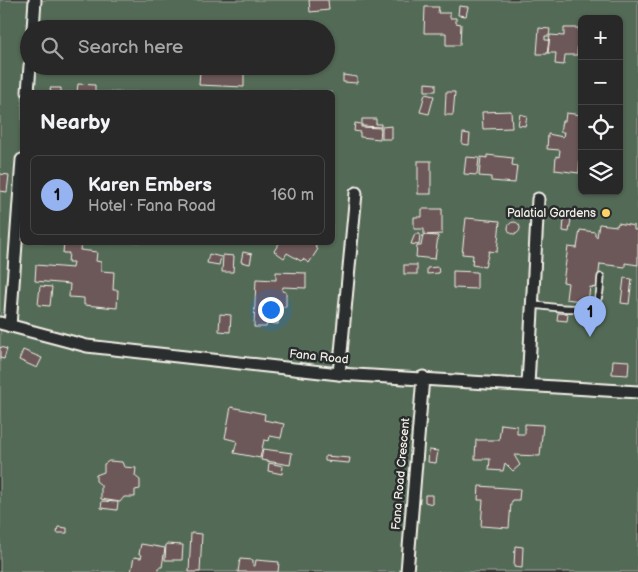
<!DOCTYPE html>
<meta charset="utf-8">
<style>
:root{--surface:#292828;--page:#313030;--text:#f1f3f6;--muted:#a5a6a8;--line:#454445;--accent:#95b2f1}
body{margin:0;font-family:"Balsamiq Sans",sans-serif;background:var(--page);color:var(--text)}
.controls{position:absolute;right:15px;top:15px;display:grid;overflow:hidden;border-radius:8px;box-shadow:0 1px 4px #0004}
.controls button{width:45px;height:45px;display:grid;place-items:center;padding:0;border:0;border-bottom:1px solid var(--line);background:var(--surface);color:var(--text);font:25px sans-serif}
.you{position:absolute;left:270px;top:309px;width:18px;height:18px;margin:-12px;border:4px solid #fff;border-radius:50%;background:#1a73e8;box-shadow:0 0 0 8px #1a73e833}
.badge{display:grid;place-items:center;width:32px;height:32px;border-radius:50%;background:var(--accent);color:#111;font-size:16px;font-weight:700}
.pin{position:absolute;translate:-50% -41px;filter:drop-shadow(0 1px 2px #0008)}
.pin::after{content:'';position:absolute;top:26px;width:18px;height:15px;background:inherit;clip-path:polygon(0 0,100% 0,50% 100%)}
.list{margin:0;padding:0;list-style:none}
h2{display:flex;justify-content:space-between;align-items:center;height:65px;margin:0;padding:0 20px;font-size:21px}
h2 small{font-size:16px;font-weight:400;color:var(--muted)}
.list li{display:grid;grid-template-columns:32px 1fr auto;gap:15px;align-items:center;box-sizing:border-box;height:80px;margin:0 10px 10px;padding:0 10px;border:1px solid var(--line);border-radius:8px}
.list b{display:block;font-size:19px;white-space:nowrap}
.list p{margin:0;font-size:16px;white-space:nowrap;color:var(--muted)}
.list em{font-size:16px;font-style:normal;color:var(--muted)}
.icon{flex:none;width:28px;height:28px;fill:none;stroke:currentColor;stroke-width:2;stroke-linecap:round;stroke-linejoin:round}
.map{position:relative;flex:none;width:638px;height:572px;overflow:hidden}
.search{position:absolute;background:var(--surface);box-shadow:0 1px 4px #0004;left:20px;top:20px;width:315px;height:55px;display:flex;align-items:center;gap:12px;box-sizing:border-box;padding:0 18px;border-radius:28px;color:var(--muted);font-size:19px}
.panel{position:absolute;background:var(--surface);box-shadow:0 1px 4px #0004;left:20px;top:90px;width:315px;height:155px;border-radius:8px}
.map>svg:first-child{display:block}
.green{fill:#536a57;stroke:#a4aea0;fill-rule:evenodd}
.building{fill:#6c5958;stroke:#f4f1e8}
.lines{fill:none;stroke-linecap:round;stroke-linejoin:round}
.lane-casing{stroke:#f4f1e8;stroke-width:9}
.street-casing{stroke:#f4f1e8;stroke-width:15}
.lane{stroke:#2a2d2e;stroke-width:5.5}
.street{stroke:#2a2d2e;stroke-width:11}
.poi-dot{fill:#ffd166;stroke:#2a2d2e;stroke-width:2}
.labels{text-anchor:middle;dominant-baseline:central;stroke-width:5;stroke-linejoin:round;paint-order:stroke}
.poi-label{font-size:12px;fill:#f4f1e8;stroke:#2a2d2e;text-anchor:end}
.street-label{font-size:12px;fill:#f4f1e8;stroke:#2a2d2e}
</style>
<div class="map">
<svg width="638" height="572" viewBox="0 0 638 572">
<rect width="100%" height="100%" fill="#373636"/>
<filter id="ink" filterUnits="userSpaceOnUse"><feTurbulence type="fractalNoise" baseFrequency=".02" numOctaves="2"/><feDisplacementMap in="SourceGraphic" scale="10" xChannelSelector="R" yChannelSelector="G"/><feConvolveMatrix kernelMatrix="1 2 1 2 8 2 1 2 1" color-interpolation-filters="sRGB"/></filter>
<g filter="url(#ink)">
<path class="green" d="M0,0H638V572H0ZM582,19H619V191H582ZM29,29H326V66H29ZM22,92H332V242H22Z"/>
<g class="building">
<polygon points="309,0 328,0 329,10 310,12"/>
<polygon points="459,6 468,7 466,16 458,15"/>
<polygon points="425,7 439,7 438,13 450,13 450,18 456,18 456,23 461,24 460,45 446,45 446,33 424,33"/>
<polygon points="229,22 241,22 241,29 230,29"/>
<polygon points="539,28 550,29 549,36 545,36 545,40 549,40 547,54 537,54"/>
<polygon points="564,28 579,28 577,55 565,55 564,65 555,64 556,53 548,53 550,35 564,36"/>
<rect x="107" y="66" width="18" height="3"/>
<polygon points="200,70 244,72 244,87 199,85"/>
<polygon points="343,75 357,77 357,83 343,82"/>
<polygon points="425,83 436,84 436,91 425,91"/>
<polygon points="78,84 95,85 95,92 77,92"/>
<polygon points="50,88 61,88 61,92 51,92"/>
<polygon points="446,92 455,92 453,115 445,115"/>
<polygon points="425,94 434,96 429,114 420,112"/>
<polygon points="511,111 512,128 483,129 482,112"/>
<polygon points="566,113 582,115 579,173 555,170 556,156 559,157 560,150 547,149 548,134 563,137 564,132 560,132 562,121 565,121"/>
<polygon points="520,114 527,116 525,126 518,125"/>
<polygon points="362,119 376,119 376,124 381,124 381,127 362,126"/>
<polygon points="355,123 361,124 361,127 381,128 380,139 360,137 360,132 354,131"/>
<polygon points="392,126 392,139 382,139 382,127"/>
<polygon points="463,133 470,134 469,145 462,144"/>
<polygon points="487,155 513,158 512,165 517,166 515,183 491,181 491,177 479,176 481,157 487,158"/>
<polygon points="466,157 479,158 477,175 464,174"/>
<rect x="418" y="161" width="13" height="33"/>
<polygon points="0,174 9,175 7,192 0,191"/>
<polygon points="422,209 442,209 442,234 424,235 424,229 414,229 414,217 422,217"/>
<polygon points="466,218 500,221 497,252 489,251 485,267 472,265 473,255 462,254"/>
<polygon points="564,219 571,219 569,232 563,231"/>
<circle cx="514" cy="228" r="6"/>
<polygon points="618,223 634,226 634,230 638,230 638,265 625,263 625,267 600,264 597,288 590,287 588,302 566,299 568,283 563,282 568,247 577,248 580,230 595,232 595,236 597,237 599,224 617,226"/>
<polygon points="415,234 420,234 419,245 411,244"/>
<polygon points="423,235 438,236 435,259 416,257 417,246 421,246"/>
<polygon points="64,242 81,242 80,250 97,252 96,261 101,262 101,271 114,272 113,290 118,290 117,308 84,305 84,298 69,297 70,284 35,281 36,265 72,268 73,262 68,262 69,253 63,253"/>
<polygon points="280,242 318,242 315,247 318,249 309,263 303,259 301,261 287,253 284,258 274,251"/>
<polygon points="243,252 252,254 250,264 241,262"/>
<polygon points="209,254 221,257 219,265 207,263"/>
<polygon points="223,255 234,256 233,272 222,272"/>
<rect x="404" y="265" width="13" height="9"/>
<polygon points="438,267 439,273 427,274 427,268"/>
<polygon points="453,271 477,272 477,289 453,288"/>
<polygon points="276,272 306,273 306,288 283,287 282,291 286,292 286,307 279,307 278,324 267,323 266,327 254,327 256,279 276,280"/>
<polygon points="624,278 632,279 629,304 621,303"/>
<polygon points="40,286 52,287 50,306 38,305"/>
<polygon points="558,313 568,314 567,321 557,320"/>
<polygon points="220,314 231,315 230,332 219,331"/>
<polygon points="0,347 7,349 4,359 0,358"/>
<polygon points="23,350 42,358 37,368 19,360"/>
<polygon points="613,360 629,361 628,375 612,374"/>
<polygon points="231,407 265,414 264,420 284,424 281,438 270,436 269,441 264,440 260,458 234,453 237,441 225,438"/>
<polygon points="501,424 517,426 517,434 525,434 525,424 543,425 540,456 514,455 520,465 513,471 505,463 503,471 489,470 490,459 475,459 476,440 499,440"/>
<polygon points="263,449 292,453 290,465 261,460"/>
<polygon points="429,450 438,451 436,463 428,462"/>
<polygon points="325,456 350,458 349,463 325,461"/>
<polygon points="109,461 122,462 124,467 136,468 135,476 140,480 140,489 135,490 135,497 124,497 120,502 101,499 101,485 96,481 96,475 104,472 104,464"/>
<polygon points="269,463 283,466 282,474 268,471"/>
<polygon points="479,486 520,489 519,500 513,500 511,503 509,528 481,526 483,500 478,500"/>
<polygon points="425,495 432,495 432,504 425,502"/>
<polygon points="102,501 118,502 117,510 101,508"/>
<polygon points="58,527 67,528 67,533 57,533"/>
<polygon points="191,533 202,534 200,572 189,572"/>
<polygon points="141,544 165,548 162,567 159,567 158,572 131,572 134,557 141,558 142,555 139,554"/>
<polygon points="166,544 183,545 182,560 165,560"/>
<polygon points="515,546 523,547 522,568 514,567"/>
<polygon points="240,559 253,560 253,566 255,566 256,560 279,562 278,572 238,572"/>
</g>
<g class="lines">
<defs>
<path id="lane" d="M533,305C549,306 587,315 597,300C601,295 600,284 601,277"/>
<g id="street">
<polyline points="33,29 35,0"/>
<polyline points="28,92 30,66"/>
<polyline points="0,323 87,346 339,374 638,392"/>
<polyline points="10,326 22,160"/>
<polyline points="339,374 356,193"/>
<polyline points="528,385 538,199"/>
<polyline points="407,572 423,377"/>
</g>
</defs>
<use href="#lane" class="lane-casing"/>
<use href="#street" class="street-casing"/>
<use href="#lane" class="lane"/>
<use href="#street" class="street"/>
</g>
</g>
<circle class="poi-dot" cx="606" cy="213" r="5"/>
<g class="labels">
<g class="poi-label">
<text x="596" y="213">Palatial Gardens</text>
</g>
<g class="street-label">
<text transform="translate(319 357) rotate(6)">Fana Road</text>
<text transform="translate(401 474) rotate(-85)">Fana Road Crescent</text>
</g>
</g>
</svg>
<div class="controls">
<button>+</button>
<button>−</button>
<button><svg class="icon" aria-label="locate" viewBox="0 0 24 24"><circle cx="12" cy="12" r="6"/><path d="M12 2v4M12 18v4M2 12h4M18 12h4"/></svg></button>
<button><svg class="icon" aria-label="layers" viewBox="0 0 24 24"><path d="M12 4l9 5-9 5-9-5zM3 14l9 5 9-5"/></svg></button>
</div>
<div class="you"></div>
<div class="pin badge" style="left:590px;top:337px">1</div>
<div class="search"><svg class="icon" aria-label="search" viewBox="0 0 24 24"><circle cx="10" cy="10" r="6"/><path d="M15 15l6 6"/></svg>Search here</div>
<section class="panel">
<h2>Nearby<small></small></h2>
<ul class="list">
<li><span class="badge">1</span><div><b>Karen Embers</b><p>Hotel · Fana Road</p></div><em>160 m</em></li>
</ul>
</section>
</div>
